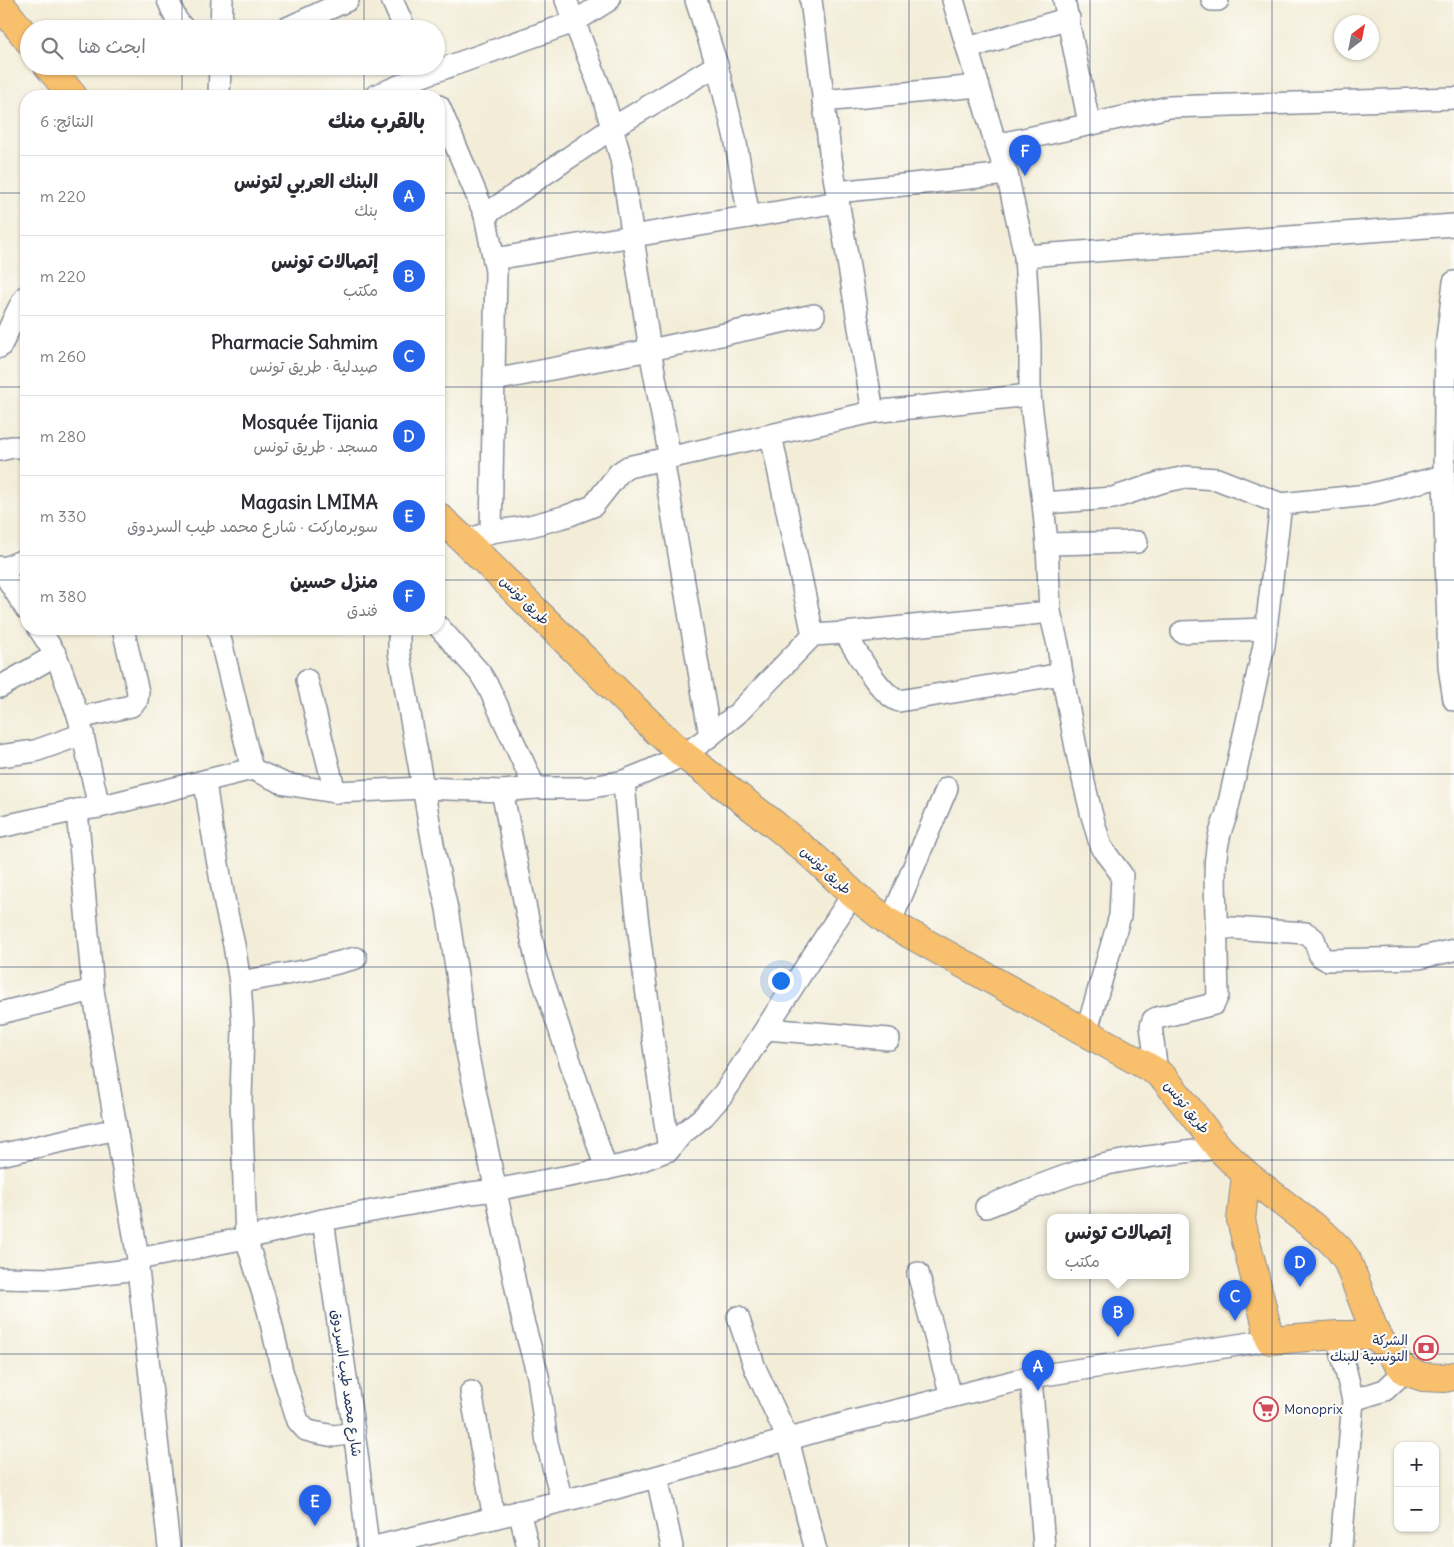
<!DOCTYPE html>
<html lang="ar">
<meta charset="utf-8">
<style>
:root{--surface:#fff;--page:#f7f7f7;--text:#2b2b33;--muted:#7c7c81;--line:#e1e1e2;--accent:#2563eb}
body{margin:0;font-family:Delius,"Playpen Sans Arabic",sans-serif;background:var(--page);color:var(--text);direction:rtl}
.controls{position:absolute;right:15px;bottom:15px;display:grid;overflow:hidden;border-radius:10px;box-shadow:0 1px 4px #0004}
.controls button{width:45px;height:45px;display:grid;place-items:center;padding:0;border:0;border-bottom:1px solid var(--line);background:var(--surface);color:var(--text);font:25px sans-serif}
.compass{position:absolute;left:1334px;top:15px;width:45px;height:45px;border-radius:50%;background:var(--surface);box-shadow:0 1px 4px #0004;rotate:32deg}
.you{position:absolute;left:780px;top:980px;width:18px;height:18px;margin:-12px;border:4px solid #fff;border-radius:50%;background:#1a73e8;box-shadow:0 0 0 8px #1a73e833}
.badge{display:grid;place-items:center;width:32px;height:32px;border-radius:50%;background:var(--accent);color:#fff;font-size:16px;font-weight:700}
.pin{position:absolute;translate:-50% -41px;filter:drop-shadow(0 1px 2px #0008)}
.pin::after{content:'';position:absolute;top:26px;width:18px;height:15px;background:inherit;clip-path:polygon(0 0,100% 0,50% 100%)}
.popup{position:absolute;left:1047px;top:1214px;width:142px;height:65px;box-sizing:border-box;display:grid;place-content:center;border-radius:10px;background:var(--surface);filter:drop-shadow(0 1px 4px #0005);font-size:16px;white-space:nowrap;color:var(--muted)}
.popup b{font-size:19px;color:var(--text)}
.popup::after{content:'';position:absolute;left:50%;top:100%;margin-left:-10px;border:10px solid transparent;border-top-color:var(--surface)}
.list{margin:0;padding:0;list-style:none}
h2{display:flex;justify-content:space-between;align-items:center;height:65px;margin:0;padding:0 20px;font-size:21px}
h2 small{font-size:16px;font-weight:400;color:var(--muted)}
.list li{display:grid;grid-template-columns:32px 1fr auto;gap:15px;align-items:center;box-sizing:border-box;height:80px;padding:0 20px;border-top:1px solid var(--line)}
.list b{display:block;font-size:19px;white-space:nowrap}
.list p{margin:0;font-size:16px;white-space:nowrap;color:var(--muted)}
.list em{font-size:16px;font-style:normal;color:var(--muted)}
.icon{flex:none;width:28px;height:28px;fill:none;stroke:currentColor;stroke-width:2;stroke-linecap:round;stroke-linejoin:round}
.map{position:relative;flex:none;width:1454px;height:1547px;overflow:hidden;direction:ltr}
.search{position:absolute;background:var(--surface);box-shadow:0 1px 4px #0004;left:20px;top:20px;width:425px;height:55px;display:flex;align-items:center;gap:12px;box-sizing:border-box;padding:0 18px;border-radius:28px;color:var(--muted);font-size:19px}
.panel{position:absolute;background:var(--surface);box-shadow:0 1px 4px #0004;left:20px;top:90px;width:425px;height:545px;border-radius:20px;direction:rtl}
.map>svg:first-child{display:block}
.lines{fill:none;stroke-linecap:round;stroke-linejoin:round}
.minor-casing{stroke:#878e9b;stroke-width:24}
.major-casing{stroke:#878e9b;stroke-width:30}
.minor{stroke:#fff;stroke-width:21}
.major{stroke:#f8bf6c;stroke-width:28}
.grid{fill:none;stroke:#1b2f5e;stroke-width:1;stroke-opacity:0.55}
.labels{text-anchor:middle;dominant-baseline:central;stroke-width:4.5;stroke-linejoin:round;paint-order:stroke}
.street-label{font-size:14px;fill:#1b2f5e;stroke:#fdfcf7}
.poi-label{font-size:14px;fill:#1b2f5e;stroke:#fdfcf7;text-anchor:end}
</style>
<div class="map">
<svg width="1454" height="1547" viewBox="0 0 1454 1547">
<rect width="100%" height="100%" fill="#fdfcf7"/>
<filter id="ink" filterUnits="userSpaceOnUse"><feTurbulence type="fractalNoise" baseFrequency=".02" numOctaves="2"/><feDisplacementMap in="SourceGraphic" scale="10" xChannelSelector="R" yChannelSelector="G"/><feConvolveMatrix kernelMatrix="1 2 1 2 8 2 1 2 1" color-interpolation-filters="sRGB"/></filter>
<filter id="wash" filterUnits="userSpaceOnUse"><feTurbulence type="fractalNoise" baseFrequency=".0096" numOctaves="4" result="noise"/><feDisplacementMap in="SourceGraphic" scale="20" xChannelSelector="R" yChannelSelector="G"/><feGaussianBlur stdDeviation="1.12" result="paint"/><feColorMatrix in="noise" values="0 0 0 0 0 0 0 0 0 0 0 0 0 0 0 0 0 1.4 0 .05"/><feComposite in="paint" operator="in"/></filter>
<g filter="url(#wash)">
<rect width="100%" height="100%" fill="#f3edd8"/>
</g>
<g filter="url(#ink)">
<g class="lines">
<defs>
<g id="minor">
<polyline points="168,0 176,19 184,29"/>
<polyline points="392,0 405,29"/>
<polyline points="566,0 602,93 621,159 650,350 670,458"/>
<polyline points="696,0 717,65 735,138 749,217"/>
<polyline points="811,0 830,152 873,412"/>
<polyline points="953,0 996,145 1007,174 1025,256 1030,344 1030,395 1043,503 1047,544 1050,612 1058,645 1062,674 1078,758 1091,812 1101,847 1122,875 1120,916 1086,1033"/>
<polyline points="1064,0 1089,123"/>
<polyline points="1212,0 1218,0"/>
<polyline points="221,29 222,0"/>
<polyline points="285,29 348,0"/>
<polyline points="968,48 1069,18"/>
<polyline points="219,96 220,66"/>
<polyline points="375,96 425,75 574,22 609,0"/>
<polyline points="823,101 978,86"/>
<polyline points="439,106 485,215 496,271 491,532"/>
<polyline points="996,145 1169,107 1454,98"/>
<polyline points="837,192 1007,174"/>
<polyline points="485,215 612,128 717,65"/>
<polyline points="1025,256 1454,225"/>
<polyline points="494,259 838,202"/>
<polyline points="1454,282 1446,347 1444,476 1449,667 1454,700"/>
<path d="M0,347C10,330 15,311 26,296"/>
<polyline points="494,380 650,350 814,315"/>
<polyline points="771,435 813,635"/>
<polyline points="0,450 12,447 26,447"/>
<polyline points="663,459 710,736"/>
<polyline points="1043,503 1113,498 1162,482 1186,477 1217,479 1281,504"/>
<polyline points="465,541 491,532 530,526 567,516 593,506 619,473 628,467 873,412 1030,395"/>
<polyline points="1047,544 1137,542"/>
<polyline points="0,567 26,609"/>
<polyline points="0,570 26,559"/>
<polyline points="439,627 480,673 489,688 535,788"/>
<polyline points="39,629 56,655 79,718 99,807"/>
<polyline points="218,629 252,769"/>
<polyline points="1182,632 1266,629"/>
<path d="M845,633C857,652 879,694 899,701L1062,674"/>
<polyline points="399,638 399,652 435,855 447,909 457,974 466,1047 522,1317 538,1376 547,1443 562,1501"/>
<polyline points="307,680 335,792"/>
<polyline points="0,687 56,655"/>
<polyline points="79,718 131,706 137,700 138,692 123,629"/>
<polyline points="0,756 35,751 83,734"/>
<path d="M624,781C633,904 651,1027 669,1150"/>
<polyline points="205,782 212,830 225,904 234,945 240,982 243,1028 241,1100 246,1238 268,1310 282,1371 298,1421 306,1430 313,1432 334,1436 354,1433"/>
<polyline points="502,791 536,959 606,1169"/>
<polyline points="77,810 93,990 138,1259 138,1269 169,1547"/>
<polyline points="0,827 77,810 99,807 252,769 285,784 335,792 423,788 502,791 535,788 588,788 624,781 644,773 684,755 710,736 738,713 813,635 845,633 1050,612"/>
<polyline points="890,923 947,788"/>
<polyline points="1216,927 1306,933 1314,939 1320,956 1327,960 1419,958 1454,950"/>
<polyline points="240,982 309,970 356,958"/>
<polyline points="0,1013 93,990"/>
<polyline points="766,1029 889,1039"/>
<path d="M1157,1072L1151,1026L1153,1020L1157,1018L1214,1004L1218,995C1217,968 1217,941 1216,914C1215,880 1212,848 1226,816L1264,645L1281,504L1368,495L1444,476"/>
<polyline points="0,1155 116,1129"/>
<path d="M986,1207C1022,1193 1057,1177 1094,1167C1135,1157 1177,1153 1219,1148"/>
<polyline points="323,1220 357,1453 368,1547"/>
<polyline points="138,1259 246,1238 323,1220 471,1193 495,1190 606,1169 637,1162 669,1150 681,1135 704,1116 724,1093 853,894"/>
<polyline points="918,1273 951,1396"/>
<polyline points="0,1278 53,1279 138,1269"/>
<polyline points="738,1317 755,1368 788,1439 815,1547"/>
<polyline points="1337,1335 1353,1400 1341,1547"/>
<polyline points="1031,1377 1044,1547"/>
<polyline points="471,1392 494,1518"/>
<polyline points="1353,1400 1385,1390 1405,1371"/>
<polyline points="657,1477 672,1547"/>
<polyline points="519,1511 528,1547"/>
<polyline points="375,1547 620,1487 846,1423 1031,1377 1270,1340"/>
</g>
<g id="major">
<polyline points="0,4 29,41"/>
<polyline points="48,66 73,96"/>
<polyline points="439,517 465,541 658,732 684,755 775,825 815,858 853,894 890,923 1157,1072 1165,1079 1219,1148 1246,1174 1328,1238 1339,1249 1347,1260 1376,1335 1405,1371 1423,1377 1444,1378 1454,1376"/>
<polyline points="1246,1174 1241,1220 1270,1340 1337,1335 1376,1335"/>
</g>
</defs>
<use href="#minor" class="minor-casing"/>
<use href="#major" class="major-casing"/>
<use href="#minor" class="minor"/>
<use href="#major" class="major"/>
</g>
</g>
<path class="grid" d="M182,0V29M364,0V29M545,0V1547M727,0V1547M909,0V1547M1090,0V1547M1272,0V1547M182,66V96M364,66V96M0,193H26M439,193H1454M0,387H26M439,387H1454M0,580H26M439,580H1454M182,629V1547M364,629V1547M0,774H1454M0,967H1454M0,1160H1454M0,1354H1454"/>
<defs>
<symbol id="bank-ring" viewBox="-11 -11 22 22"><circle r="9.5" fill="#fdfcf7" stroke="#d1495b" stroke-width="1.5"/><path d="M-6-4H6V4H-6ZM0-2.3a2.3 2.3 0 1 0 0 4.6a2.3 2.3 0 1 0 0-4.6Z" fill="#d1495b"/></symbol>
<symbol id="supermarket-ring" viewBox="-11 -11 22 22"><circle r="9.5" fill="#fdfcf7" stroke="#d1495b" stroke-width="1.5"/><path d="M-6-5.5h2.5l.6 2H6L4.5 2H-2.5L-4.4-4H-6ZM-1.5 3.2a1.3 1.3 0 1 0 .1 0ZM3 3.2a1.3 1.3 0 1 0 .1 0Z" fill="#d1495b"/></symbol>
</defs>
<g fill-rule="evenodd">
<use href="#bank-ring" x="1412" y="1334" width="28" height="28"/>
<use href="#supermarket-ring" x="1252" y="1395" width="28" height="28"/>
</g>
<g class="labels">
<g class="street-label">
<text transform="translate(525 600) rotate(45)">طريق تونس</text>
<text transform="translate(826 870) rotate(43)">طريق تونس</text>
<text transform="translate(1187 1107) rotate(51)">طريق تونس</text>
<text transform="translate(347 1383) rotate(82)">شارع محمد طيب السردوق</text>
</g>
<g class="poi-label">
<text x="1408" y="1340">الشركة<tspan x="1408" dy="16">التونسية للبنك</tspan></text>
<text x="1284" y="1409" text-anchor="start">Monoprix</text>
</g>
</g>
</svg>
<div class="controls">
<button>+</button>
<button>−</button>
</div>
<svg class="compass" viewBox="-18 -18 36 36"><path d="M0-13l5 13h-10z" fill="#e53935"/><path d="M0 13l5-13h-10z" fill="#7c7c81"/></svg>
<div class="you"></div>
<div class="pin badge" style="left:1038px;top:1391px">A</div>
<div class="pin badge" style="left:1118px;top:1337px">B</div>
<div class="popup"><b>إتصالات تونس</b>مكتب</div>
<div class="pin badge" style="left:1235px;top:1321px">C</div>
<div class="pin badge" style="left:1300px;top:1287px">D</div>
<div class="pin badge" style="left:315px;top:1526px">E</div>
<div class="pin badge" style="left:1025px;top:176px">F</div>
<div class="search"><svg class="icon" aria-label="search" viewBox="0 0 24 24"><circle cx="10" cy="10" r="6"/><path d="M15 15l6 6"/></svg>ابحث هنا</div>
<section class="panel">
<h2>بالقرب منك<small>النتائج: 6</small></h2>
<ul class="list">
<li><span class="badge">A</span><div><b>البنك العربي لتونس</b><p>بنك</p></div><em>220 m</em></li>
<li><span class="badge">B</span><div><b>إتصالات تونس</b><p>مكتب</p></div><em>220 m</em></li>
<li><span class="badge">C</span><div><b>Pharmacie Sahmim</b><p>صيدلية · طريق تونس</p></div><em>260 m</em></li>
<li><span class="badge">D</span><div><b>Mosquée Tijania</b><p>مسجد · طريق تونس</p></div><em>280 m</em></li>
<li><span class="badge">E</span><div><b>Magasin LMIMA</b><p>سوبرماركت · شارع محمد طيب السردوق</p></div><em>330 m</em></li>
<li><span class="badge">F</span><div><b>منزل حسين</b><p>فندق</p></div><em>380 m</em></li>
</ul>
</section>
</div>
